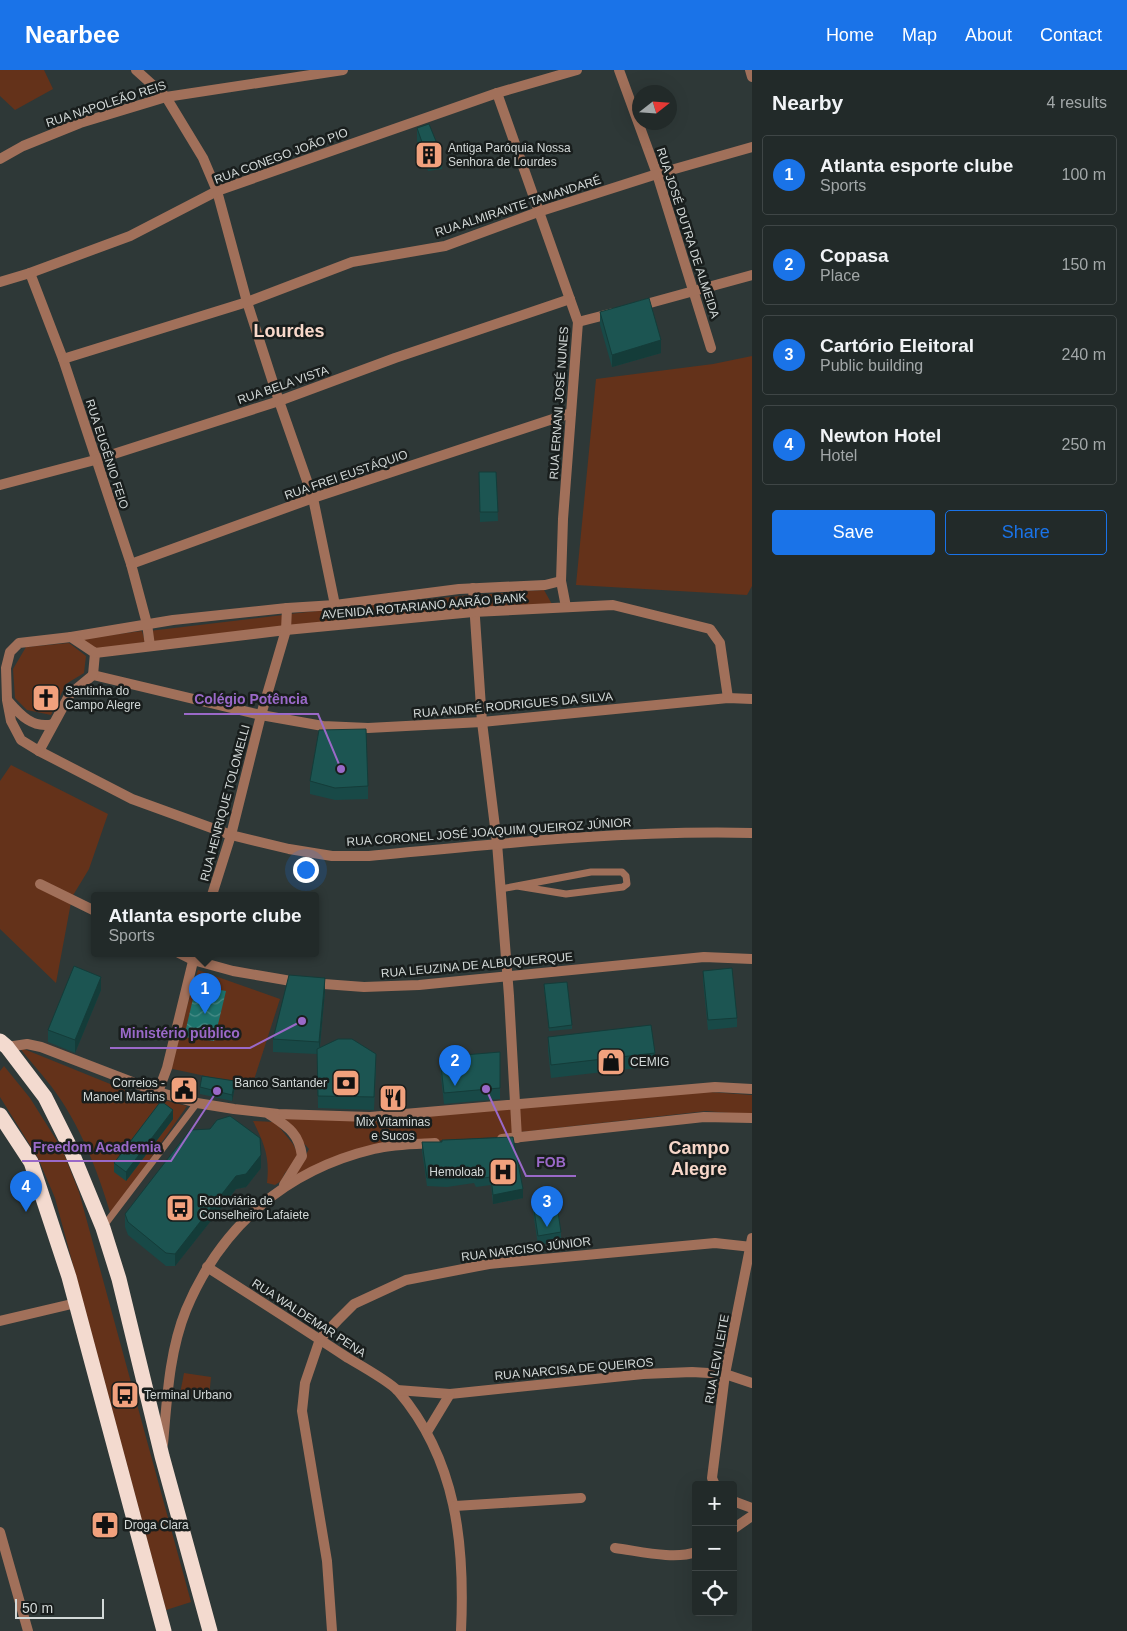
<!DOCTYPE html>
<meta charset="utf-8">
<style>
:root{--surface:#222a29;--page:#2e3635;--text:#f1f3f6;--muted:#a2a7a8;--line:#3f4646;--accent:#1a73e8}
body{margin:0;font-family:Arial,sans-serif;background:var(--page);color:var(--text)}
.controls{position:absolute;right:15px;bottom:15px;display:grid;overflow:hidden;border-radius:5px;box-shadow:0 5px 20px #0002}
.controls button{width:45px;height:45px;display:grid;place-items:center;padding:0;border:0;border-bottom:1px solid var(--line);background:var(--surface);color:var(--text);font:25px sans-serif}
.compass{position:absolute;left:632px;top:15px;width:45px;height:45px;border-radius:50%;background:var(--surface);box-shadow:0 5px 20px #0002;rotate:73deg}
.scale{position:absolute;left:15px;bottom:12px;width:89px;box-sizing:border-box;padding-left:5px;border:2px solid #d3d9d8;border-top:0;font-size:14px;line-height:18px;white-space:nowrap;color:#d3d9d8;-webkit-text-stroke:4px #191e1d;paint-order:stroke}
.you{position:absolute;left:305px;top:799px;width:18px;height:18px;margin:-12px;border:4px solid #fff;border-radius:50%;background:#1a73e8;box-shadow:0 0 0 8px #1a73e833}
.badge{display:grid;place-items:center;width:32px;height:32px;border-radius:50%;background:var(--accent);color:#fff;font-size:16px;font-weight:700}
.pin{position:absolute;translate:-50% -41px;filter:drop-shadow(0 1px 2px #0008)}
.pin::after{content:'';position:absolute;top:26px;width:18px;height:15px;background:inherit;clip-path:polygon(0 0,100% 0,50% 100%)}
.popup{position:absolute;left:91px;top:822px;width:228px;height:65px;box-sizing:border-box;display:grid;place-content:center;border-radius:5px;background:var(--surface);filter:drop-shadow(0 1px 4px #0005);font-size:16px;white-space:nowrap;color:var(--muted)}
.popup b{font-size:19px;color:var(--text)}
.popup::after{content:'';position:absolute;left:50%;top:100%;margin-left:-10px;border:10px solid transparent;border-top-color:var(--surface)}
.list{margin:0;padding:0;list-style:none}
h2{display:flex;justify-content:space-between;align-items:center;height:65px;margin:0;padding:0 20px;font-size:21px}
h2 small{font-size:16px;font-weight:400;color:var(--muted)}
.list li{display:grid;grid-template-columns:32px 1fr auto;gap:15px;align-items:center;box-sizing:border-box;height:80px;margin:0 10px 10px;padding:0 10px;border:1px solid var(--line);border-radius:5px}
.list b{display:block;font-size:19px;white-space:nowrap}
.list p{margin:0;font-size:16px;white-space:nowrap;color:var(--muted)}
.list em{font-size:16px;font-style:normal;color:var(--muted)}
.actions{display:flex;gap:10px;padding:15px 20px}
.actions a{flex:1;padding:11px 0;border:1px solid var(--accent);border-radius:5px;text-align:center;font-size:18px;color:var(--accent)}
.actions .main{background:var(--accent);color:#fff}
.icon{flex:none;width:28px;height:28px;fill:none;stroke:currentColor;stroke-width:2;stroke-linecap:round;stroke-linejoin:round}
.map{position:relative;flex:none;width:752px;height:1561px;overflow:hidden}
header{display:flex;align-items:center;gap:30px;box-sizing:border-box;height:70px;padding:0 25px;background:var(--accent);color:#fff}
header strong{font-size:24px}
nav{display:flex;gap:28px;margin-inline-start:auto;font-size:18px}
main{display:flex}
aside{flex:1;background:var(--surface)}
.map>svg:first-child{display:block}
.park{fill:#64321a}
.water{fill:url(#water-waves)}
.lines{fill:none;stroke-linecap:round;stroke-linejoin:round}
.lane{stroke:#a1705a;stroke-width:7}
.street{stroke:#a1705a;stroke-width:10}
.highway{stroke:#f3dacf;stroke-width:15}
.wall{fill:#184947}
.shaded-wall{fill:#143c39}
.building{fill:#1c5552;stroke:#143c39}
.labels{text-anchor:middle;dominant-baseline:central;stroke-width:5;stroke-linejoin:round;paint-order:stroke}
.street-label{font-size:12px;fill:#d3d9d8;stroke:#191e1d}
.poi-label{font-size:12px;fill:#d3d9d8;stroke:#191e1d;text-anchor:start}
.district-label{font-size:18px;font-weight:bold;fill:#f8d8ca;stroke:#191e1d}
.leader{fill:none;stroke:#9a69c8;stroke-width:2}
.callout-dot{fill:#9a69c8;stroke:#191e1d;stroke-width:2}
.callout-label{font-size:14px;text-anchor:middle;font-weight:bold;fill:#9a69c8;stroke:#191e1d;stroke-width:5;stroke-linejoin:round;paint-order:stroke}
</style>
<header>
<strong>Nearbee</strong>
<nav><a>Home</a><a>Map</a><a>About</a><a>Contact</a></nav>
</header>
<main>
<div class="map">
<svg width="752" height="1561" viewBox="0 0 752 1561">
<defs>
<pattern id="water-waves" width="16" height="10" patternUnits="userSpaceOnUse" patternTransform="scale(1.25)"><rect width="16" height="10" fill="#1d736d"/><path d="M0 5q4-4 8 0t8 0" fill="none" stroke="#488d88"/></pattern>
</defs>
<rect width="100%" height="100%" fill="#2e3837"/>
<g class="park">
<polygon points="0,0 44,0 53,19 15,40 0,26"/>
<polygon points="752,286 752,516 747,525 576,515 596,309 713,294"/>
<polygon points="544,520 553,536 480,538 477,525"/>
<polygon points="470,525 473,537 289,557 289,544"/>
<polygon points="283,545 283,558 153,573 149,561"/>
<polygon points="142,561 145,572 97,580 78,569"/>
<polygon points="69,573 86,586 84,603 66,614 51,645 27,640 15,628 13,599 26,577"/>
<polygon points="11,695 108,744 89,799 72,827 56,913 0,859 0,711"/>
<polygon points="198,900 280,929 252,1016 168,998"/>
<path d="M19,977L125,1020L187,1036L111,1145C97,1099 80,1054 51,1016C41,1003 29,990 19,977Z"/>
<polygon points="4,996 30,1028 62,1079 79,1122 191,1532 166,1540 55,1128 38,1088 0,1027 0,1001"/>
<polygon points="709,1022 752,1025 752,1045 706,1041 521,1062 518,1035"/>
<polygon points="511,1038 514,1066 400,1073 294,1108 309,1079 278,1045 393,1048"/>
<path d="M253,1051L275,1052L293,1074L300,1088L285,1103L281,1111L275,1115L267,1113C270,1087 264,1073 253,1051Z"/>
<polygon points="184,1303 211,1307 209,1328 180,1324"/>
</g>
<polygon class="water" points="196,916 226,921 214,971 184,967"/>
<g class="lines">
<g class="lane">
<polyline points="501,819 591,802 622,802 626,806 627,814 623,817 566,824 517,816"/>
<polyline points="103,1157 197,1033"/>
</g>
<g class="street">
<polyline points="136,0 166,27 203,88 217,121 247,232 279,331 313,428 335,535"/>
<polyline points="619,0 657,104 711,278"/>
<polyline points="750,0 752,7"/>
<polyline points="497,23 578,252 563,449 561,511 566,537"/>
<polyline points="0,89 23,76 80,53 166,27 343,0"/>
<polyline points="30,203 63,289 131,494 147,554 150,576"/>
<polyline points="0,212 30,203 130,166 217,121 497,23 577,0"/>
<polyline points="639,236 752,205"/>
<polyline points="578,252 613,243"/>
<polyline points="63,289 247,232 352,192 445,176 538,142 657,104 752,77"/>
<polyline points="0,415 95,390 279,331 395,288 570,229"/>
<polyline points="131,494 313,428 571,343"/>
<polyline points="473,518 482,652 497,773 509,926 517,1068"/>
<polyline points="71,567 173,550 287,538 335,535 459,519 545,515 561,511"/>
<polyline points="93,605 261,645 323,656 368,658 482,652 728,628 752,629"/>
<polyline points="93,605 95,583"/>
<path d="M728,628L720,573L710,559L613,535L473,542L286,560L95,583L71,567L19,573L10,582L6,598L7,630L11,651L21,670L39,681L132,729L231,765L289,779L332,786H369C496,774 624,760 752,763"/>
<path d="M8,631C20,645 33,659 53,654"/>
<polyline points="39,681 70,624 93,605"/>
<polyline points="40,814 95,841"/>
<polyline points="212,825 231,765 261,645 286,560 287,538"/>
<polyline points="179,883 193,890 233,901 297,912 364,917 419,915 704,887 752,889"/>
<polyline points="7,977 27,974 41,977 158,1022 197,1033 234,1039 278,1044 370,1047 715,1017 752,1019"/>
<polyline points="158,1022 167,998 195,883"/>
<path d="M269,1044C288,1057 299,1063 302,1086L284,1115"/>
<polyline points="502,1069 704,1047 752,1048"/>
<path d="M207,1197C254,1227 301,1257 348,1288C360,1295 390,1312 398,1321C457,1390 465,1475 461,1561"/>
<polyline points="0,1251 76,1233"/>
<polyline points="397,1320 450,1324 643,1304 692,1302 725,1304 752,1313"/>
<polyline points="427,1362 450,1324"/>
<path d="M163,1374C167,1330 169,1282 186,1240C221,1156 286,1100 374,1079C394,1074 415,1074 435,1073"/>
<polyline points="715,1415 712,1408 725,1304 752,1168"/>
<polyline points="733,1431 752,1438"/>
<polyline points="455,1436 581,1428"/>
<polyline points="733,1459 752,1446"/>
<polyline points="0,1462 28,1561"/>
<path d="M615,1478C639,1481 674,1490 696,1482"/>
<polyline points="332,1561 327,1491 302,1341 305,1313 320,1269 338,1250 354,1234 406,1210 489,1194 715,1173 752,1177"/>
</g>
<g class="highway">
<polyline points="0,971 7,977 45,1027 68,1073 103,1158 119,1209 162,1386 210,1561"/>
<polyline points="0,1045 31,1092 69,1207 164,1561"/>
</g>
</g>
<g class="wall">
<polygon points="417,58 442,86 442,99 428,101 417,71"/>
<polygon points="600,242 661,283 612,297 600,255"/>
<polygon points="479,402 496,402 498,451 480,452"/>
<polygon points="310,711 368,716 368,729 335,730 310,724"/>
<polygon points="703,901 737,948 737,957 708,960 703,911"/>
<polygon points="544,918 572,955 572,959 549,961"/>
<polygon points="101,920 75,983 48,972 48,960"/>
<polygon points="325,921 320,977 376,997 374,1040 318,1038 317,984 273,982 273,969"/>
<polygon points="548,967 655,983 655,996 551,1008 548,980"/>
<polygon points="500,982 500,1029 444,1034 440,998 440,987"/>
<polygon points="200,1017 235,1017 232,1031 200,1024"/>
<polygon points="173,1049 126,1111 114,1102 114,1093"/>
<polygon points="442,1070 523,1128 493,1134 491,1115 476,1117 474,1113 447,1117 427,1116 422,1081 422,1072 442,1072"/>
<polygon points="261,1098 246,1117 236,1119 175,1196 166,1196 128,1165 125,1157 125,1144"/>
<polygon points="533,1133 561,1162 561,1171 538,1175 533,1142"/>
</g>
<g class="shaded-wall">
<polygon points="661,270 661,283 612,297 612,285"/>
<polygon points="101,907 101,920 75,983 75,970"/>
<polygon points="325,908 325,921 319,984 319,972"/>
<polygon points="235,1011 235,1017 232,1031 232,1025"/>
<polygon points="173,1040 173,1049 126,1111 126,1102"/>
<polygon points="261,1085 261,1098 246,1117 236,1119 175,1196 175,1184 236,1106"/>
<polygon points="523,1119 523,1128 493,1134 493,1125"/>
</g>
<g class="building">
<polygon points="429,54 442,86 428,89 417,58"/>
<polygon points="649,228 661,270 612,285 600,242"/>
<polygon points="479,402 496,402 498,442 480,442"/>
<polygon points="366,659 368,716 335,718 310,711 319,660"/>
<polygon points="74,896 101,907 75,970 48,960"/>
<polygon points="732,898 737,948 708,950 703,901"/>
<polygon points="289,905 325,908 319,972 273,969"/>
<polygon points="567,912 572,955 549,958 544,914"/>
<polygon points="651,955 655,983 551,995 548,967"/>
<polygon points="338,969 352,969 376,984 374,1027 318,1026 317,979"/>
<polygon points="500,982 500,1018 444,1023 440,987"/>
<polygon points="202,1006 235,1011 232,1025 200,1017"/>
<polygon points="161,1031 173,1040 126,1102 114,1093"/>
<polygon points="230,1046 260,1068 261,1085 246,1104 236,1106 175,1184 166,1183 128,1152 125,1144 190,1060 210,1059 217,1050"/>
<polygon points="513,1067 523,1119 493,1125 491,1107 476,1109 474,1104 447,1109 427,1108 422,1072 442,1072 442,1070 444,1070"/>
<polygon points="556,1129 561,1162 538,1166 533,1133"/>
</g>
<defs>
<symbol id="building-square" viewBox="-11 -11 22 22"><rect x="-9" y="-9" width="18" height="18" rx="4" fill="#f1a17d" stroke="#191e1d"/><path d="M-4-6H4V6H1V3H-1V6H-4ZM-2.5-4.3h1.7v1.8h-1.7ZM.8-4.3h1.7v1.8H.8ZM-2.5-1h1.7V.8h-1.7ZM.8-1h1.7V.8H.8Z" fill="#111"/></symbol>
<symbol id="church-square" viewBox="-11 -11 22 22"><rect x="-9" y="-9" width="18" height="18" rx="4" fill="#f1a17d" stroke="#191e1d"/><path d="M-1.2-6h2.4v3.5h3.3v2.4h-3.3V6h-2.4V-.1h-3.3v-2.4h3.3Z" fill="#111"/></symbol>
<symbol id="shop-square" viewBox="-11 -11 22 22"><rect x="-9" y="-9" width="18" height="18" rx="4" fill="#f1a17d" stroke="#191e1d"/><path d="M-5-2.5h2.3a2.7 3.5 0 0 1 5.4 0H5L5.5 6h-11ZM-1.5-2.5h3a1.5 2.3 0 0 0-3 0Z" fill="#111"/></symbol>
<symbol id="bank-square" viewBox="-11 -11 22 22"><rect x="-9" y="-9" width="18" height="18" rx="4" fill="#f1a17d" stroke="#191e1d"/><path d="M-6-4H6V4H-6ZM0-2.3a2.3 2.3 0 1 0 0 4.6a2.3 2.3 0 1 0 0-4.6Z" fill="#111"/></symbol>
<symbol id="civic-square" viewBox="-11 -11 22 22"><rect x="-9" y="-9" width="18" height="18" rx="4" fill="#f1a17d" stroke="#191e1d"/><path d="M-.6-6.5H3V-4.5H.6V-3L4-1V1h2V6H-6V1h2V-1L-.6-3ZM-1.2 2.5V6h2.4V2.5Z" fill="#111"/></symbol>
<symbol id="restaurant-square" viewBox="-11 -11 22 22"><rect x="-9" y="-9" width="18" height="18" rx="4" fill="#f1a17d" stroke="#191e1d"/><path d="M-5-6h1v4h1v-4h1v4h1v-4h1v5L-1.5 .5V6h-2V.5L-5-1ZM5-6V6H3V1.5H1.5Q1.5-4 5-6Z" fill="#111"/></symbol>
<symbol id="hospital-square" viewBox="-11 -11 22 22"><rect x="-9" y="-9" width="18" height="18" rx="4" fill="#f1a17d" stroke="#191e1d"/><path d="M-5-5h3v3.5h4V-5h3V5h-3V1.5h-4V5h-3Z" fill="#111"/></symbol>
<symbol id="bus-square" viewBox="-11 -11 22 22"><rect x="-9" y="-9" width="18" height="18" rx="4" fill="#f1a17d" stroke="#191e1d"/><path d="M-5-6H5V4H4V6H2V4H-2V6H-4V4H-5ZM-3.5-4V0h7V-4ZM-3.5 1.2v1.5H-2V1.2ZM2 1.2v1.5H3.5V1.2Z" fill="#111"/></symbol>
<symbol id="pharmacy-square" viewBox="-11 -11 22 22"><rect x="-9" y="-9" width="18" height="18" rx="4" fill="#f1a17d" stroke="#191e1d"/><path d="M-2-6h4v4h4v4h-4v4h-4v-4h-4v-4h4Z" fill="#111"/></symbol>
</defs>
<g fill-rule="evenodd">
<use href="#building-square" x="413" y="69" width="32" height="32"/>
<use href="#church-square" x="30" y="612" width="32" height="32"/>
<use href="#shop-square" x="595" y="976" width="32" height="32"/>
<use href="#bank-square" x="330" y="997" width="32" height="32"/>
<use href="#civic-square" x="168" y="1004" width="32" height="32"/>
<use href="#restaurant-square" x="377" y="1012" width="32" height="32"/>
<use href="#hospital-square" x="487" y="1086" width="32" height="32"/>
<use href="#bus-square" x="164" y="1122" width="32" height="32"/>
<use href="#bus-square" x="109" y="1309" width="32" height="32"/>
<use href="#pharmacy-square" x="89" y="1439" width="32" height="32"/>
</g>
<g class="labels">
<g class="street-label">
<text transform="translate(106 34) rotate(-18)">RUA NAPOLEÃO REIS</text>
<text transform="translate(281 86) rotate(-20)">RUA CONEGO JOÃO PIO</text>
<text transform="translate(518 136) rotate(-18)">RUA ALMIRANTE TAMANDARÉ</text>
<text transform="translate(688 163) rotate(72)">RUA JOSÉ DUTRA DE ALMEIDA</text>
<text transform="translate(283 315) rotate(-19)">RUA BELA VISTA</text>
<text transform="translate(559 333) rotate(-86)">RUA ERNANI JOSÉ NUNES</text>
<text transform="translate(107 384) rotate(72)">RUA EUGÊNIO FEIO</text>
<text transform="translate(346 405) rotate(-19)">RUA FREI EUSTÁQUIO</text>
<text transform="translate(424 536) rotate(-5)">AVENIDA ROTARIANO AARÃO BANK</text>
<text transform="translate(513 635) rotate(-5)">RUA ANDRÉ RODRIGUES DA SILVA</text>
<text transform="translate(225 733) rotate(-75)">RUA HENRIQUE TOLOMELLI</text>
<text transform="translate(489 762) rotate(-4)">RUA CORONEL JOSÉ JOAQUIM QUEIROZ JÚNIOR</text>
<text transform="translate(477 895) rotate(-5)">RUA LEUZINA DE ALBUQUERQUE</text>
<text transform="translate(526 1179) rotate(-7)">RUA NARCISO JÚNIOR</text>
<text transform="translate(309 1248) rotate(33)">RUA WALDEMAR PENA</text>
<text transform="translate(717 1289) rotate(-80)">RUA LEVI LEITE</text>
<text transform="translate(574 1299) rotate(-5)">RUA NARCISA DE QUEIROS</text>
</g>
<g class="poi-label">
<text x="448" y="78">Antiga Paróquia Nossa<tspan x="448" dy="14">Senhora de Lourdes</tspan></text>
<text x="65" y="621">Santinha do<tspan x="65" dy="14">Campo Alegre</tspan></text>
<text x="630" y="992">CEMIG</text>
<text x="165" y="1013" text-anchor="end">Correios -<tspan x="165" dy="14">Manoel Martins</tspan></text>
<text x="327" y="1013" text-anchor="end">Banco Santander</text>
<text x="393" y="1052" text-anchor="middle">Mix Vitaminas<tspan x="393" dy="14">e Sucos</tspan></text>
<text x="484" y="1102" text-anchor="end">Hemoloab</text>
<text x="199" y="1131">Rodoviária de<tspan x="199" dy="14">Conselheiro Lafaiete</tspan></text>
<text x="144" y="1325">Terminal Urbano</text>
<text x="124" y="1455">Droga Clara</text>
</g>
<g class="district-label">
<text x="289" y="261">Lourdes</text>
<text x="699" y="1078">Campo<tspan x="699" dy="21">Alegre</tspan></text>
</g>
</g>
<path class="leader" d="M341 699L318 644H184M302 951L250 978H110M217 1021L171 1091H22M486 1019L526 1106H576"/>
<g class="callout-dot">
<circle cx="341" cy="699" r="5"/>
<circle cx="302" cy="951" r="5"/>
<circle cx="217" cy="1021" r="5"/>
<circle cx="486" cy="1019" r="5"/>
</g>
<g class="callout-label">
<text x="251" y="634">Colégio Potência</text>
<text x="180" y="968">Ministério público</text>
<text x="97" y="1082">Freedom Academia</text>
<text x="551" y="1097">FOB</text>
</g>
</svg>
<div class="controls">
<button>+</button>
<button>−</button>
<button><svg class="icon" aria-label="locate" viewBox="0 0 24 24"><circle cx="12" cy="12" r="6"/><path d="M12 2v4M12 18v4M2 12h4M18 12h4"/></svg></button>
</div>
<svg class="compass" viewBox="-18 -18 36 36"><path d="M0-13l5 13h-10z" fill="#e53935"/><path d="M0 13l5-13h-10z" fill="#a2a7a8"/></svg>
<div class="scale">50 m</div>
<div class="you"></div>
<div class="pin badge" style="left:205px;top:944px">1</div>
<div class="popup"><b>Atlanta esporte clube</b>Sports</div>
<div class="pin badge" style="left:455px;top:1016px">2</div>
<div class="pin badge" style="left:547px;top:1157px">3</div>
<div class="pin badge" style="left:26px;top:1142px">4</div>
</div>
<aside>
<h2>Nearby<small>4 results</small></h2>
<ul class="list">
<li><span class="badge">1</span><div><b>Atlanta esporte clube</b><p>Sports</p></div><em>100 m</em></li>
<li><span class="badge">2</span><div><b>Copasa</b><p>Place</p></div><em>150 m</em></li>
<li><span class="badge">3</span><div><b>Cartório Eleitoral</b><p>Public building</p></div><em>240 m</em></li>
<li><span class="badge">4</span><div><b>Newton Hotel</b><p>Hotel</p></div><em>250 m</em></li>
</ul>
<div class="actions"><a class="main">Save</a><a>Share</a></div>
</aside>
</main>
